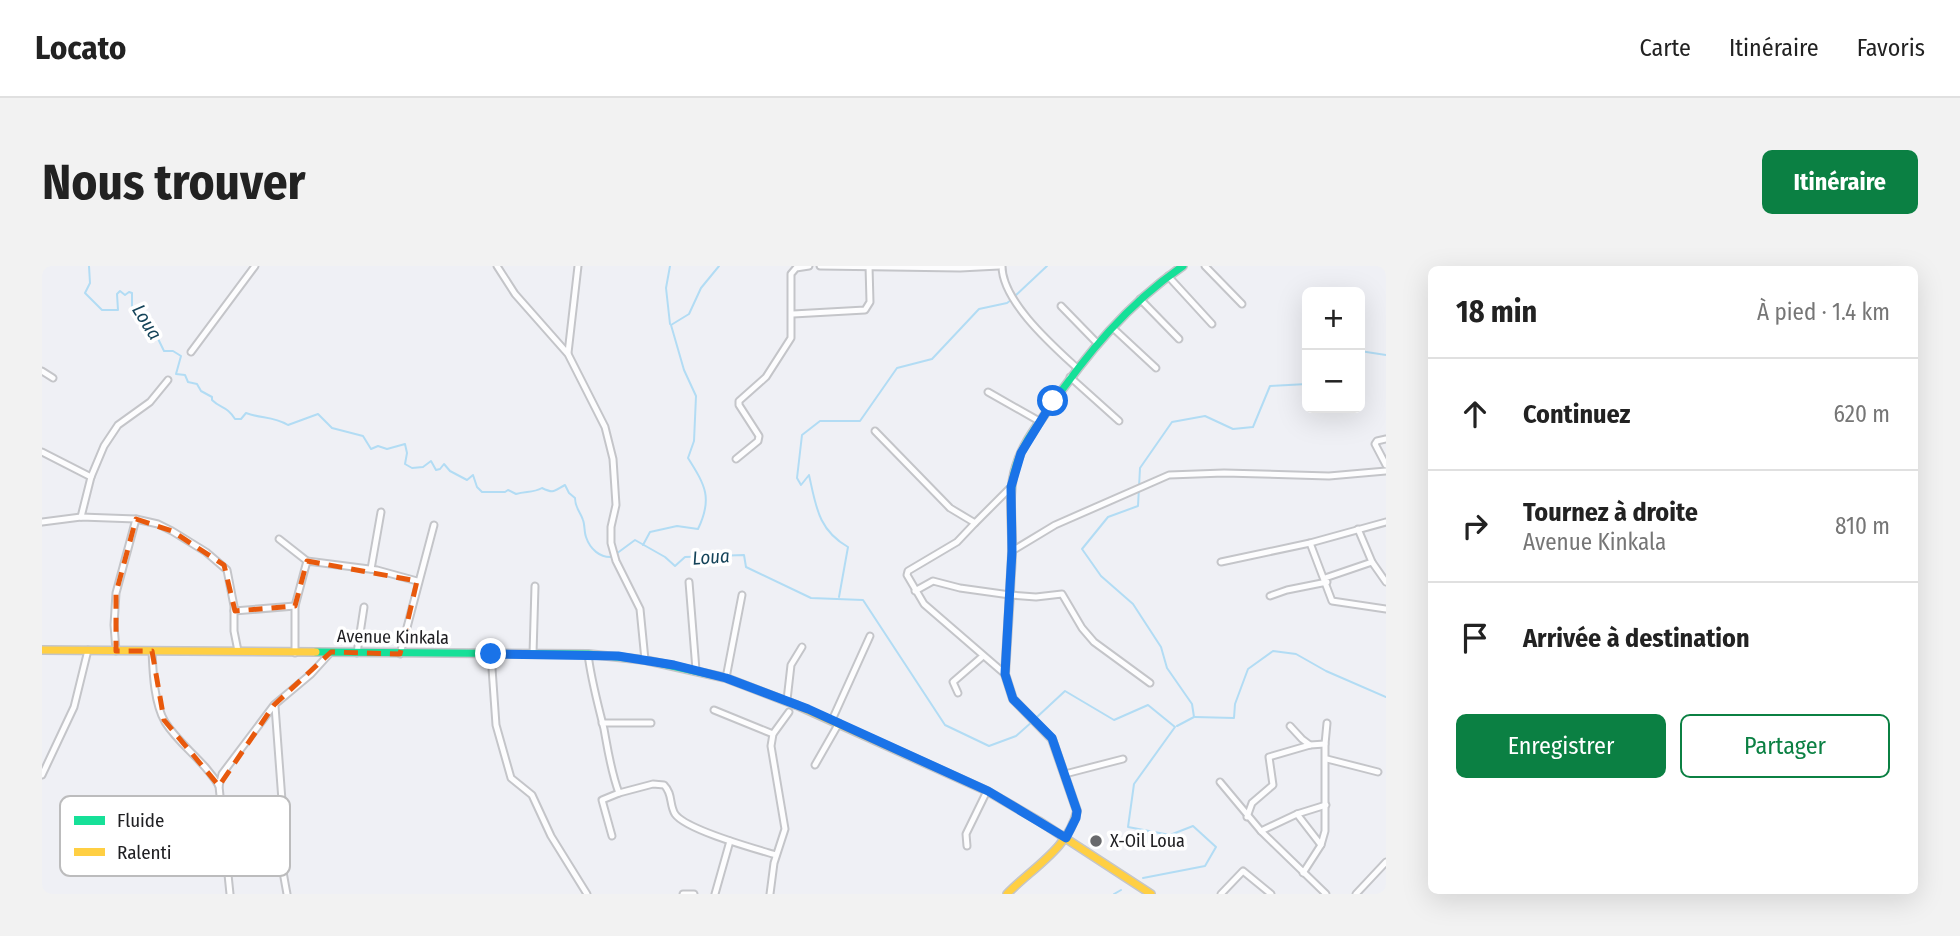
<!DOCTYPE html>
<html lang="fr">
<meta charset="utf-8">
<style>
:root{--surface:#fff;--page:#f2f2f2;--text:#222;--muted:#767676;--line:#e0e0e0;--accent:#0b8043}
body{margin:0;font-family:"Fira Sans Condensed",sans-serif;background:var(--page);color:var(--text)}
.controls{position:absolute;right:21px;top:21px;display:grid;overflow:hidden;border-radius:10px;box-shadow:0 7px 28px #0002}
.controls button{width:63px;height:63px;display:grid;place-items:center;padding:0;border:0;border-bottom:2px solid var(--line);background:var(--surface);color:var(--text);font:35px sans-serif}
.stop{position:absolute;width:21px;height:21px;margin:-16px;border:5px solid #1a73e8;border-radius:50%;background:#fff}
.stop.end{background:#1a73e8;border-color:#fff;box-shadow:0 2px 7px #0008}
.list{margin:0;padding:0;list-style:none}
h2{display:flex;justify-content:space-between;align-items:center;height:91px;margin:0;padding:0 28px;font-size:30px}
h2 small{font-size:23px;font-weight:400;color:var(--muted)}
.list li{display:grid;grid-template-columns:46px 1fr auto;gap:21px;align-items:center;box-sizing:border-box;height:112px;padding:0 28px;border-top:2px solid var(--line)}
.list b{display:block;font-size:26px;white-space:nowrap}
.list p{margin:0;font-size:23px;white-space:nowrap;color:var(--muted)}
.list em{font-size:23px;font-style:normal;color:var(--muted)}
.actions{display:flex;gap:14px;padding:21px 28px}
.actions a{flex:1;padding:16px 0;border:2px solid var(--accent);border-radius:10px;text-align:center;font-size:24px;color:var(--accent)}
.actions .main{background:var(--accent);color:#fff}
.icon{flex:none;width:38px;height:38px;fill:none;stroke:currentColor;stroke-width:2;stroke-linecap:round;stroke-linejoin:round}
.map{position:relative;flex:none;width:1344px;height:628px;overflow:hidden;border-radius:10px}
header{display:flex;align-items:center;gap:42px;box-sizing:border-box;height:98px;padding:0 35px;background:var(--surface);border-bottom:2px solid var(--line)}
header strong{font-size:33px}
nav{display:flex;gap:38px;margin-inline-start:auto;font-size:24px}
.intro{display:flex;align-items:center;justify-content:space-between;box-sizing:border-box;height:168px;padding:0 42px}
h1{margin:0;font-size:49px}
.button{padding:18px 32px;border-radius:10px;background:var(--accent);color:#fff;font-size:24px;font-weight:700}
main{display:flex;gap:42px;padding:0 42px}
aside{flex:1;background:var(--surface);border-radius:10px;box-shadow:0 7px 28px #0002}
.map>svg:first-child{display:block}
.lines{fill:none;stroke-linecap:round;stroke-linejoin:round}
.stream{stroke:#b2dcf4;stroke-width:2}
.street-casing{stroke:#c4c5c9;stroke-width:9}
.fast-casing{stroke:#c4c5c9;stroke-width:10}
.slow-casing{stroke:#c4c5c9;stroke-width:10}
.street{stroke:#fdfdfe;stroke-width:5}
.fast{stroke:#16e098;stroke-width:7}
.slow{stroke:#ffcf43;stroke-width:7}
.route{stroke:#1a73e8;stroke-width:9}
.marked{fill:none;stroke:#e8590c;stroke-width:5;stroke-dasharray:14 9;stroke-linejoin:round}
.poi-dot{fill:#68696c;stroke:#fff;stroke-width:2.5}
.labels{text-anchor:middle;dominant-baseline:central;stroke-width:7;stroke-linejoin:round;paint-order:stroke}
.street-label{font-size:18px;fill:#202023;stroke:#fff}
.poi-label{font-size:18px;fill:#202023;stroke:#fff;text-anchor:start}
.water-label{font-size:19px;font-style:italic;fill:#144359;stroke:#fff}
.key{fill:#fff;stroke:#bcbcbd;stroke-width:2}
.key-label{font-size:19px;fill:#202023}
</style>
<header>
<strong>Locato</strong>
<nav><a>Carte</a><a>Itinéraire</a><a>Favoris</a></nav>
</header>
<div class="intro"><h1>Nous trouver</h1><a class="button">Itinéraire</a></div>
<main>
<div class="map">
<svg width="1344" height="628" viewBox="0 0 1344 628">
<rect width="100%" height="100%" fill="#eff0f5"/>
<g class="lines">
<g class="stream">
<path d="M47,0L48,17L43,27L60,44H76L75,28L78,25L83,29L87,26L90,27V40L105,50L122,85H131L139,90L134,108L143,109L146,116L155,118L159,125L170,131V134C179,143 185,140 193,153H199L204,147C220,153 230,150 246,159L276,148L290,162L321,170L329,183L336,180L345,183L363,178L365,187L363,198L370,202L381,201L389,195L394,204L398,203L402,198L408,205L425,214L431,209L435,221L440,226H463L466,224L474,228C484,225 491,227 500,222C512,228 512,225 523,219L527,227L533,232C533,242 538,245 541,254C543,259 542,266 544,271C548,283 558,292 570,291"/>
<polyline points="628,0 624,22 628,58"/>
<polyline points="973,30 1005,0"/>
<polyline points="1318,85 1344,89"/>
<path d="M601,279L608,266L635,260L656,263C671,232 663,219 646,192L652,175L654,130L642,104L629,59L647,48L659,22L677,0"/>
<polyline points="574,288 593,274 623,291 633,300 643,291 702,289 704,301 769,332 821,334 903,459 947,480 974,470 991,455"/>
<path d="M797,331L806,281C776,264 774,240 767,209L759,219L755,212L760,169L778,155H818L855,102L890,93L937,43L965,37L969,34"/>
<polyline points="995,451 1023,425 1072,454 1106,439 1133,461 1092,518 1086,561 1128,569 1151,560 1174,581 1163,600 1101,612"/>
<polyline points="1153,451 1192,452 1193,438 1206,403 1231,385 1254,388 1284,405 1344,431"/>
<polyline points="1135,460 1152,451 1150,438 1125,402 1119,381 1091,338 1059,310 1040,283 1066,251 1096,240 1098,202 1130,156 1163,150 1191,163 1211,161 1228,120 1265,118"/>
<polyline points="1072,628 1079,624"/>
</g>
<defs>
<g id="street">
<polyline points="455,0 473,28 526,88 563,161 571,193 574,239 569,261 569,277 574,295 598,343 603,394"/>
<polyline points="778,0 918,2 957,0"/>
<path d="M960,0C960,35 1010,79 1035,102"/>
<polyline points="1163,0 1200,38"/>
<polyline points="1126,10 1170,58"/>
<polyline points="1098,33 1137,73"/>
<polyline points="1019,40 1056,78"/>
<polyline points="751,48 823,44 828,36 827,0"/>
<polyline points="1072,63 1114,102"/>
<polyline points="149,86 213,0"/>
<polyline points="526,87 536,0"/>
<polyline points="0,105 11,112"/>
<polyline points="1028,111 1077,155"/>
<polyline points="946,126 997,155"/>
<polyline points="833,165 908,242 933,257 969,221"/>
<polyline points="1344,173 1335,175 1333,178 1344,199"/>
<polyline points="0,186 49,211 39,251"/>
<polyline points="694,193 716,175 717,170 697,139 697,135 724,111 749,72 749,8 754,2 767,0"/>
<polyline points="49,211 62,180 76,159 108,136 126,114"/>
<polyline points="0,256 39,251 94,253 116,258 130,265 164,286 185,304 192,340 192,365 196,385"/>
<polyline points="933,257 915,276 866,305 865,309 882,338 963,408"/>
<polyline points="1316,263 1330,296 1344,316"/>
<polyline points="237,273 265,295"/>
<polyline points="1268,277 1290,335 1344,343"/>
<polyline points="970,285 1013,259 1127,209 1182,207 1287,210 1344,205"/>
<polyline points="1179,296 1268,277 1344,256"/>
<polyline points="329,303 339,246"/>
<polyline points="1283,312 1330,296"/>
<polyline points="647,316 654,404"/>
<polyline points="873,325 891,315 918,322 968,329 994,331 1020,328 1040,362 1052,376 1108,417"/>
<polyline points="1228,330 1245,324 1285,316"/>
<polyline points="192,345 253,340"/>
<polyline points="74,385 72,359 74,327 94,253"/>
<path d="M110,385C111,407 112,437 123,456C138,480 163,495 177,520"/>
<polyline points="253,387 253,340 265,295 335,304 375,315"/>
<polyline points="315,387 322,341"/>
<polyline points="358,388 392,259"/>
<polyline points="449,388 454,459 469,512 490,529 509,570 545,628"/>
<polyline points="491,388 493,320"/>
<path d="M546,388C549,414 556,438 562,463C566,485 569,506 577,527L611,518L622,519C631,528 627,538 633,548C644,564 714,583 734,589"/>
<polyline points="684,412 700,329"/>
<polyline points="916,427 911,416 941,390"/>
<polyline points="745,434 749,399 760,381"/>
<path d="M233,440L241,548C234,575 240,600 245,628"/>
<polyline points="672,444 731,468"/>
<polyline points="790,454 828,370"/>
<polyline points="560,457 609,457"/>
<polyline points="1248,460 1260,473 1268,479"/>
<polyline points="1285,493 1336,506"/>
<polyline points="773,499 797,457"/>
<polyline points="1023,508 1081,493"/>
<polyline points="0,509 32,441 46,384"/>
<polyline points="1178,516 1219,565 1284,628"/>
<polyline points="1255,548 1279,579"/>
<polyline points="1205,551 1210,537 1231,519 1227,491 1268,479 1283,478"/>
<polyline points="1219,565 1255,548 1284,539"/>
<polyline points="570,570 560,534 577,527"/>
<polyline points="925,580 924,568 945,525"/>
<polyline points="1261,607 1279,579 1283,565 1283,478 1285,457"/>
<polyline points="188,628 177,520 180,508 232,439 269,408 288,387"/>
<polyline points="641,628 652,628"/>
<polyline points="673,628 688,575"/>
<polyline points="728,628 732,597 743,563 729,480 731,468 747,446"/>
<polyline points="1179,628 1201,605 1229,628"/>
<polyline points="1314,628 1344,596"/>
</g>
<g id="fast">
<path d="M968,328C968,314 970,300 970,285C971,257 965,227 974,200C980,179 994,161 1006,144C1043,90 1086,37 1141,0"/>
<polyline points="274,386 546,388 603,394 684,412 754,439"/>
</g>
<g id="slow">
<polyline points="0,384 274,386"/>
<polyline points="754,439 945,525 997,555 1109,628"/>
<path d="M965,628C990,602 1027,582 1035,545L1010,473L971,433L963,408L968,328"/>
</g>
</defs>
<use href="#street" class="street-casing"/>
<use href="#fast" class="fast-casing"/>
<use href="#slow" class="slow-casing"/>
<use href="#street" class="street"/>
<use href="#fast" class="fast"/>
<use href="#slow" class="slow"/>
</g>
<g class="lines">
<polyline class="route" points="449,388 576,390 632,399 684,412 766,443 946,525 1024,572 1034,552 1035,545 1010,472 971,433 963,408 970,285 969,221 979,187 1011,135"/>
</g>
<path class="marked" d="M94,253L130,265L182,299L193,345L253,340L265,295L375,315L358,388L289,386L232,439L177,520L122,454L110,385H74V327Z"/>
<circle class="poi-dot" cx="1054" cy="575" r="7"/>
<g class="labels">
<g class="street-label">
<text transform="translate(351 371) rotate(1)">Avenue Kinkala</text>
</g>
<g class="poi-label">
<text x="1068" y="575">X-Oil Loua</text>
</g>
<g class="water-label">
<text transform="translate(105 56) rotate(58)">Loua</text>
<text transform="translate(669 291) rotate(-4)">Loua</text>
</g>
</g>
<rect x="18" y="530" width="230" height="80" rx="10" class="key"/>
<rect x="32" y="550" width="31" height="9" fill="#16e098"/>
<rect x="32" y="582" width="31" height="8" fill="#ffcf43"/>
<g class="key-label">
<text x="75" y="561">Fluide</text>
<text x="75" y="593">Ralenti</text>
</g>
</svg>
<div class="controls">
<button>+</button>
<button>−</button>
</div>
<div class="stop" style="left:1011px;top:135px"></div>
<div class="stop end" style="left:449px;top:388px"></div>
</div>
<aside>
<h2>18 min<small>À pied · 1.4 km</small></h2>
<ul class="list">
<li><svg class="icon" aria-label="ahead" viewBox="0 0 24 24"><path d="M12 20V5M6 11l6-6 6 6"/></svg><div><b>Continuez</b></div><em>620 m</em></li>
<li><svg class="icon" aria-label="right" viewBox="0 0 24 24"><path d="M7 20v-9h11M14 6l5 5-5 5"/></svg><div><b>Tournez à droite</b><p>Avenue Kinkala</p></div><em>810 m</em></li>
<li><svg class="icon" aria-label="arrive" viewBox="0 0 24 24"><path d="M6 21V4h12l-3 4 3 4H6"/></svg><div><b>Arrivée à destination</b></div></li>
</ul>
<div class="actions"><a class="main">Enregistrer</a><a>Partager</a></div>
</aside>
</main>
